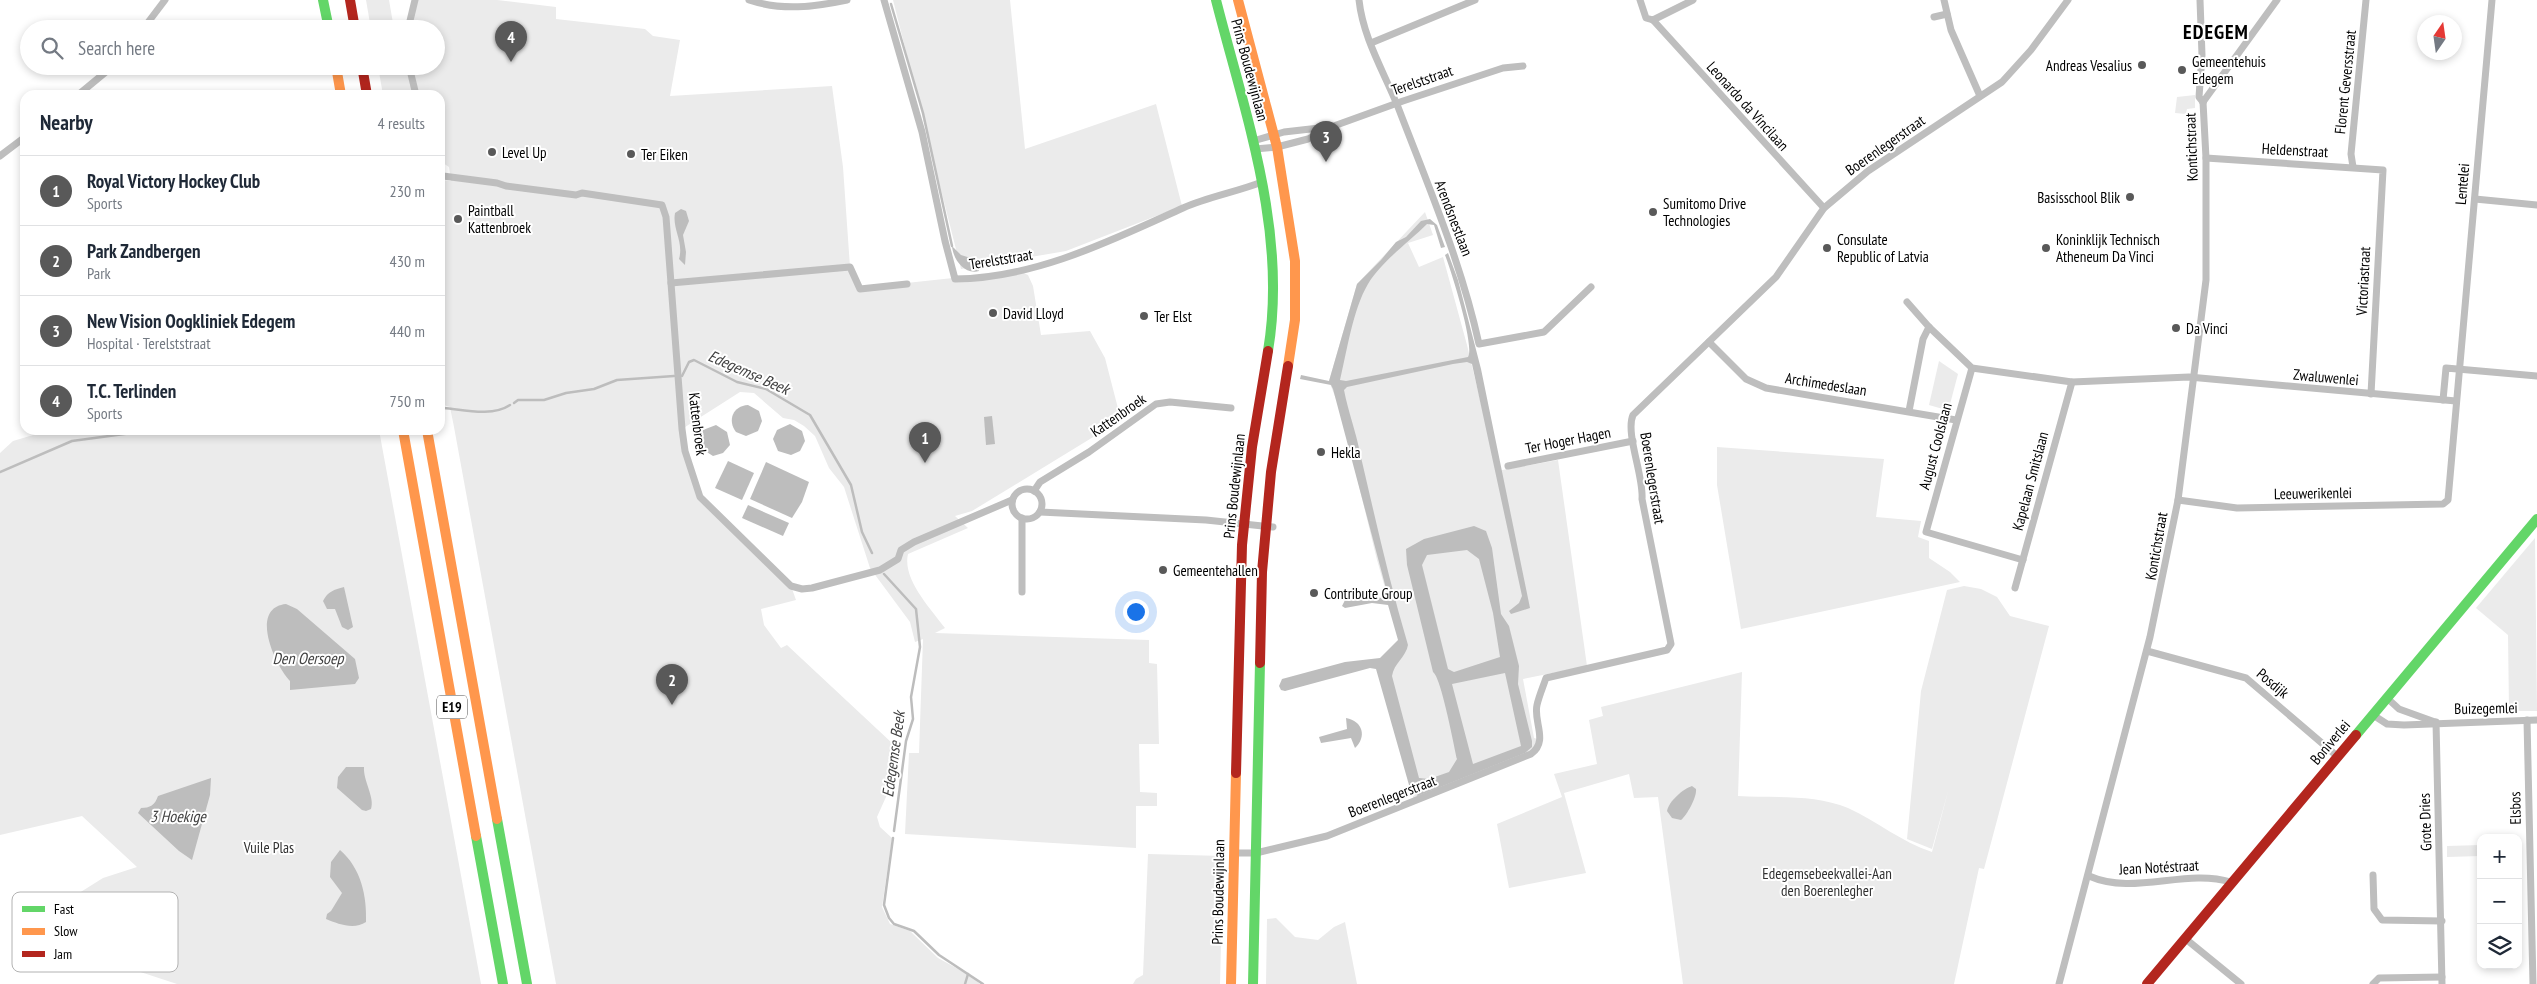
<!DOCTYPE html>
<meta charset="utf-8">
<style>
:root{--surface:#fff;--page:#f2f2f3;--text:#1f2937;--muted:#747a83;--line:#e0e1e3;--accent:#595959}
body{margin:0;font-family:"PT Sans Narrow",sans-serif;background:var(--page);color:var(--text)}
.controls{position:absolute;right:15px;bottom:15px;display:grid;overflow:hidden;border-radius:10px;box-shadow:0 2px 8px #0003}
.controls button{width:45px;height:45px;display:grid;place-items:center;padding:0;border:0;border-bottom:1px solid var(--line);background:var(--surface);color:var(--text);font:25px sans-serif}
.compass{position:absolute;left:2417px;top:15px;width:45px;height:45px;border-radius:50%;background:var(--surface);box-shadow:0 2px 8px #0003;rotate:13deg}
.you{position:absolute;left:1135px;top:611px;width:18px;height:18px;margin:-12px;border:4px solid #fff;border-radius:50%;background:#1a73e8;box-shadow:0 0 0 8px #1a73e833}
.badge{display:grid;place-items:center;width:32px;height:32px;border-radius:50%;background:var(--accent);color:#fff;font-size:16px;font-weight:700}
.pin{position:absolute;translate:-50% -41px;filter:drop-shadow(0 1px 2px #0008)}
.pin::after{content:'';position:absolute;top:26px;width:18px;height:15px;background:inherit;clip-path:polygon(0 0,100% 0,50% 100%)}
.list{margin:0;padding:0;list-style:none}
h2{display:flex;justify-content:space-between;align-items:center;height:65px;margin:0;padding:0 20px;font-size:21px}
h2 small{font-size:16px;font-weight:400;color:var(--muted)}
.list li{display:grid;grid-template-columns:32px 1fr auto;gap:15px;align-items:center;box-sizing:border-box;height:70px;padding:0 20px;border-top:1px solid var(--line)}
.list b{display:block;font-size:19px;white-space:nowrap}
.list p{margin:0;font-size:16px;white-space:nowrap;color:var(--muted)}
.list em{font-size:16px;font-style:normal;color:var(--muted)}
.icon{flex:none;width:28px;height:28px;fill:none;stroke:currentColor;stroke-width:2;stroke-linecap:round;stroke-linejoin:round}
.map{position:relative;flex:none;width:2537px;height:984px;overflow:hidden}
.search{position:absolute;background:var(--surface);box-shadow:0 2px 8px #0003;left:20px;top:20px;width:425px;height:55px;display:flex;align-items:center;gap:12px;box-sizing:border-box;padding:0 18px;border-radius:28px;color:var(--muted);font-size:19px}
.panel{position:absolute;background:var(--surface);box-shadow:0 2px 8px #0003;left:20px;top:90px;width:425px;height:345px;border-radius:15px}
.map>svg:first-child{display:block}
.green{fill:#ebebeb}
.water{fill:#bdbdbd;fill-rule:evenodd}
.lines{fill:none;stroke-linecap:round;stroke-linejoin:round}
.stream{stroke:#bdbdbd;stroke-width:2.5}
.street{stroke:#bebebe;stroke-width:7}
.fast{stroke:#63d668;stroke-width:10}
.slow{stroke:#ff974d;stroke-width:10}
.jam{stroke:#b3261e;stroke-width:10}
.poi-dot{fill:#595959;stroke:#fff;stroke-width:2}
.labels{text-anchor:middle;dominant-baseline:central;stroke-width:4;stroke-linejoin:round;paint-order:stroke}
.shield{fill:#fff;stroke:#4c4c4c;stroke-width:1}
.shield-label{font-size:14px;font-weight:bold;fill:#000}
.poi-label{font-size:15px;fill:#000;stroke:#fff;text-anchor:start}
.street-label{font-size:15px;fill:#000;stroke:#fff}
.park-label{font-size:15px;fill:#313131;stroke:#fff}
.water-label{font-size:16px;font-style:italic;fill:#424242;stroke:#fff}
.district-label{font-size:20px;font-weight:bold;letter-spacing:1px;fill:#000;stroke:#fff}
.key{fill:#fff;stroke:#b2b2b2;stroke-width:1}
.key-label{font-size:14px;fill:#000}
</style>
<div class="map">
<svg width="2537" height="984" viewBox="0 0 2537 984">
<rect width="100%" height="100%" fill="#fff"/>
<g class="green">
<polygon points="366,0 389,0 394,29 371,29"/>
<path d="M418,0H497L556,7V19L645,29L653,36L680,40L670,96L832,86L843,167L850,267L860,288L1019,271L1028,275L1033,286L1041,335L1090,331L1105,358L1121,420L972,511L955,516L968,528L908,554C902,579 931,609 945,628L935,633L1149,640V663L1157,664L1159,744H1139L1140,792L1157,793V806H1136V848L905,834L909,753H919L923,639L915,642L910,622L870,568L844,487L829,468L815,436L804,426L794,420L783,418L754,393L740,392L682,429L700,497L791,586L796,600L761,609L764,625L781,648L787,645L892,743L894,779L877,817L880,827L892,838L882,907L890,924L910,931L938,958L971,976L980,984H556L454,427L450,407L440,404V180L451,181L449,167L440,161V95H418L411,66H436V29H410Z"/>
<polygon points="893,0 1010,0 1025,149 1156,104 1182,206 1066,251 961,269"/>
<polygon points="378,66 406,66 413,95 383,95"/>
<polygon points="2195,95 2195,108 2187,109 2186,114 2175,113 2177,97"/>
<polygon points="1425,212 1433,235 1408,243 1419,267 1443,257 1467,345 1497,471 1558,460 1587,666 1523,679 1534,738 1541,740 1536,750 1414,802 1385,662 1404,654 1377,560 1341,412 1329,381 1357,284"/>
<polygon points="1939,361 1958,374 1949,408 1943,409 1929,405"/>
<polygon points="50,430 379,430 481,984 177,984 46,941 36,920 103,878 137,867 82,816 0,835 0,453 13,441"/>
<polygon points="1717,447 1884,459 1876,517 1921,521 1918,537 1929,541 1929,558 1950,572 1960,582 1741,629 1717,485"/>
<polygon points="2535,538 2537,711 2509,711 2508,635 2476,608"/>
<path d="M1964,586L1981,589L1997,597L2010,616L2049,626L1984,869L1979,868L1954,984H1683L1658,797L1634,798L1629,774L1564,793L1586,873L1509,888L1497,824L1562,797L1554,774L1597,764L1589,720L1603,716L1601,707L1742,672L1738,796C1773,798 1815,794 1848,808C1877,821 1901,842 1932,852L1949,788L1932,849L1907,839L1921,691L1947,590Z"/>
<polygon points="2481,845 2481,856 2447,857 2447,846"/>
<polygon points="1148,854 1223,856 1220,984 1133,984 1136,979 1143,975"/>
<polygon points="1276,918 1295,937 1318,940 1334,927 1345,922 1357,984 1266,984 1267,919"/>
</g>
<g class="water">
<path d="M681,209L686,211L689,221L683,235L686,252L685,265L679,259C684,242 672,229 675,213Z"/>
<path d="M1430,219L1437,225L1445,247L1441,248L1434,225L1427,224C1409,242 1381,262 1368,284C1353,309 1347,351 1340,380L1346,381L1468,357C1475,346 1451,270 1445,255L1448,253L1458,280L1481,369L1530,608L1511,614L1509,611L1519,603L1522,596L1472,364L1467,362L1453,364L1347,387L1344,390C1348,411 1356,432 1360,453C1375,517 1389,581 1408,645C1406,657 1394,663 1392,676L1419,778L1429,779L1449,772L1457,759C1454,745 1441,677 1433,672L1407,565L1406,549L1424,539L1474,526L1486,531L1492,548L1501,614L1509,626L1519,666L1518,684L1532,741V747L1525,753L1418,796L1411,792L1376,669L1370,668L1285,691L1281,690L1279,686L1282,679L1345,662L1380,658L1398,640L1388,605L1372,603L1345,608L1342,606L1345,600L1363,597L1386,598L1388,596L1333,389L1331,385L1300,379L1301,375L1329,381L1357,284L1381,260L1396,242L1406,237L1421,221ZM1467,550L1479,559L1493,613L1500,657L1454,672L1448,669L1422,565L1427,555ZM1505,673L1521,746L1473,764L1452,684Z"/>
<path d="M952,246L961,255L977,260L979,271C964,275 953,259 952,246Z"/>
<path d="M748,405L759,411L762,421L758,431L746,436L736,432C727,420 733,406 748,405Z"/>
<polygon points="992,416 995,444 986,445 984,417"/>
<polygon points="790,424 802,431 805,441 800,451 791,455 778,451 773,439 777,430"/>
<polygon points="716,425 727,432 730,445 723,453 713,456 702,449 699,440 703,430"/>
<polygon points="728,461 754,473 742,500 715,488"/>
<polygon points="766,462 809,482 802,502 792,518 750,499"/>
<polygon points="748,505 789,523 783,536 742,518"/>
<path d="M344,587L353,627L348,630L342,627L335,609H327L323,601C328,591 334,590 344,587Z"/>
<path d="M286,604L297,609L355,659L359,678L355,684L290,690V681C276,667 248,608 286,604Z"/>
<path d="M1346,718C1363,721 1367,737 1355,748L1351,738L1321,743L1319,737L1347,729Z"/>
<path d="M346,767H364C363,781 375,797 371,809L366,811L362,810L337,788L338,777Z"/>
<path d="M211,778L210,795L192,860L179,851L138,813L141,808C150,808 155,805 158,796Z"/>
<path d="M1692,786L1696,789C1697,797 1687,815 1681,820L1672,818L1667,811C1669,801 1683,789 1692,786Z"/>
<path d="M340,850C361,868 367,896 366,922C354,930 338,924 326,919L327,914L331,911L342,893L330,877L331,862Z"/>
</g>
<g class="lines">
<g class="stream">
<polyline points="891,4 923,113 952,246"/>
<polyline points="682,376 689,362 694,360 737,382 766,389 810,415 851,485 862,532 872,553"/>
<polyline points="514,403 518,400 544,400 566,393 594,389 617,380 674,376"/>
<path d="M444,408C465,410 492,417 510,405"/>
<polyline points="0,472 72,441 154,430"/>
<polyline points="884,574 916,609 920,647 911,697 913,719 906,741 894,831"/>
<polyline points="893,838 884,905 889,918 894,924 914,931 939,955 983,984"/>
<polyline points="965,984 968,974"/>
</g>
<g class="street">
<path d="M749,0C782,11 814,7 847,0"/>
<path d="M884,0L922,132L945,241L955,279C1036,278 1110,241 1183,208C1208,197 1236,192 1262,182"/>
<path d="M1359,0C1363,38 1384,72 1398,107C1428,185 1461,262 1479,344L1544,332L1591,287"/>
<polyline points="1640,0 1646,18 1653,20"/>
<polyline points="1944,0 1951,30 1980,96"/>
<polyline points="2200,0 2202,55 2199,97 2203,102"/>
<polyline points="1934,17 1947,14"/>
<polyline points="1653,20 1824,208"/>
<polyline points="1653,20 1693,0"/>
<polyline points="143,29 165,0"/>
<polyline points="408,29 415,0"/>
<polyline points="1371,43 1475,0"/>
<polyline points="409,66 416,95"/>
<polyline points="78,95 113,66"/>
<polyline points="2203,102 2277,0"/>
<polyline points="1253,141 1284,132 1328,127"/>
<polyline points="1255,149 1277,147 1308,139 1331,127 1403,101 1503,68 1523,66"/>
<polyline points="0,156 25,137"/>
<polyline points="2206,158 2383,170 2371,394"/>
<polyline points="2353,167 2351,154 2366,0"/>
<polyline points="440,178 443,176 497,183 506,186 576,195 582,193 662,205 666,217 682,429 685,451 700,497 791,586 802,589 812,588 880,570 898,559 901,550 914,542 1012,500"/>
<polyline points="2475,199 2537,205"/>
<polyline points="671,283 850,267 860,289 907,284"/>
<polyline points="1907,302 1929,327 1972,368 2072,382 2189,377 2456,401"/>
<polyline points="1709,342 1746,379 1766,388 1956,420"/>
<polyline points="1972,368 1926,532 2023,560"/>
<polyline points="2443,400 2446,368 2537,376"/>
<polyline points="1909,411 1923,339 1929,327"/>
<polyline points="1508,466 1633,441"/>
<circle cx="1027" cy="504" r="15"/>
<polyline points="1034,491 1040,482 1089,452 1156,404 1170,402 1231,408"/>
<polyline points="2178,500 2237,508 2443,504 2448,500 2492,0"/>
<polyline points="1040,512 1206,520 1273,527"/>
<polyline points="1022,518 1022,592"/>
<polyline points="2015,588 2072,382"/>
<polyline points="2147,651 2246,678 2337,756"/>
<polyline points="2387,698 2399,709 2435,722"/>
<polyline points="2373,715 2387,724 2404,725 2537,720"/>
<polyline points="2527,720 2533,984"/>
<polyline points="2436,722 2442,984"/>
<path d="M1234,853H1256L1327,836L1531,754C1549,741 1533,722 1537,705C1539,696 1543,687 1546,678L1667,650L1671,644L1642,499C1644,477 1625,433 1633,415L1776,277L1824,208L1868,171L2002,82L2031,50L2068,0"/>
<polyline points="2373,875 2374,909 2382,920 2442,921"/>
<path d="M2089,876C2134,896 2185,868 2231,882"/>
<polyline points="2187,940 2241,984"/>
<polyline points="2059,984 2150,637 2178,500 2206,280 2206,158 2203,102"/>
<polyline points="2373,984 2379,978 2442,977"/>
</g>
<g class="fast">
<polyline points="323,0 329,29"/>
<path d="M1216,0C1245,114 1288,232 1268,351"/>
<polyline points="2356,735 2537,519"/>
<polyline points="497,819 527,984"/>
<polyline points="476,836 503,984"/>
<polyline points="1253,984 1260,663"/>
</g>
<g class="slow">
<polyline points="1238,0 1277,147 1295,261 1295,320 1288,366"/>
<polyline points="336,66 341,95"/>
<polyline points="403,430 476,836"/>
<polyline points="427,430 497,819"/>
<polyline points="1231,984 1236,773"/>
</g>
<g class="jam">
<polyline points="350,0 355,29"/>
<polyline points="362,66 367,95"/>
<polyline points="1260,663 1262,572 1271,472 1288,366"/>
<polyline points="1236,773 1242,545 1252,447 1268,351"/>
<polyline points="2147,984 2356,735"/>
</g>
</g>
<g class="poi-dot">
<circle cx="2142" cy="65" r="5"/>
<circle cx="2182" cy="70" r="5"/>
<circle cx="492" cy="152" r="5"/>
<circle cx="631" cy="154" r="5"/>
<circle cx="2130" cy="197" r="5"/>
<circle cx="1653" cy="212" r="5"/>
<circle cx="458" cy="219" r="5"/>
<circle cx="1827" cy="248" r="5"/>
<circle cx="2046" cy="248" r="5"/>
<circle cx="993" cy="313" r="5"/>
<circle cx="1144" cy="316" r="5"/>
<circle cx="2176" cy="328" r="5"/>
<circle cx="1321" cy="452" r="5"/>
<circle cx="1163" cy="570" r="5"/>
<circle cx="1314" cy="593" r="5"/>
</g>
<g class="labels">
<rect class="shield" x="437" y="695.5" width="30" height="23" rx="4"/>
<g class="shield-label">
<text x="452" y="707">E19</text>
</g>
<g class="poi-label">
<text x="2192" y="61">Gemeentehuis<tspan x="2192" dy="17">Edegem</tspan></text>
<text x="2132" y="65" text-anchor="end">Andreas Vesalius</text>
<text x="502" y="152">Level Up</text>
<text x="641" y="154">Ter Eiken</text>
<text x="2120" y="197" text-anchor="end">Basisschool Blik</text>
<text x="1663" y="203">Sumitomo Drive<tspan x="1663" dy="17">Technologies</tspan></text>
<text x="468" y="210">Paintball<tspan x="468" dy="17">Kattenbroek</tspan></text>
<text x="1837" y="239">Consulate<tspan x="1837" dy="17">Republic of Latvia</tspan></text>
<text x="2056" y="239">Koninklijk Technisch<tspan x="2056" dy="17">Atheneum Da Vinci</tspan></text>
<text x="1003" y="313">David Lloyd</text>
<text x="1154" y="316">Ter Elst</text>
<text x="2186" y="328">Da Vinci</text>
<text x="1331" y="452">Hekla</text>
<text x="1173" y="570">Gemeentehallen</text>
<text x="1324" y="593">Contribute Group</text>
</g>
<g class="street-label">
<text transform="translate(1250 70) rotate(75)">Prins Boudewijnlaan</text>
<text transform="translate(1422 80) rotate(-19)">Terelststraat</text>
<text transform="translate(2345 82) rotate(-84)">Florent Geversstraat</text>
<text transform="translate(1748 106) rotate(48)">Leonardo da Vincilaan</text>
<text transform="translate(1885 145) rotate(-35)">Boerenlegerstraat</text>
<text transform="translate(2191 147) rotate(-92)">Kontichstraat</text>
<text transform="translate(2295 150) rotate(3)">Heldenstraat</text>
<text transform="translate(2462 184) rotate(-85)">Lentelei</text>
<text transform="translate(1454 218) rotate(69)">Arendsnestlaan</text>
<text transform="translate(1001 259) rotate(-9)">Terelststraat</text>
<text transform="translate(2363 281) rotate(-87)">Victoriastraat</text>
<text transform="translate(2326 377) rotate(5)">Zwaluwenlei</text>
<text transform="translate(1826 384) rotate(9)">Archimedeslaan</text>
<text transform="translate(1118 415) rotate(-35)">Kattenbroek</text>
<text transform="translate(698 424) rotate(83)">Kattenbroek</text>
<text transform="translate(1568 440) rotate(-11)">Ter Hoger Hagen</text>
<text transform="translate(1935 446) rotate(-75)">August Coolslaan</text>
<text transform="translate(1653 478) rotate(81)">Boerenlegerstraat</text>
<text transform="translate(2030 481) rotate(-75)">Kapelaan Smitslaan</text>
<text transform="translate(1234 486) rotate(-84)">Prins Boudewijnlaan</text>
<text transform="translate(2313 493) rotate(-1)">Leeuwerikenlei</text>
<text transform="translate(2156 546) rotate(-80)">Kontichstraat</text>
<text transform="translate(2273 683) rotate(40)">Posdijk</text>
<text transform="translate(2486 708) rotate(-1)">Buizegemlei</text>
<text transform="translate(2330 742) rotate(-50)">Boniverlei</text>
<text transform="translate(1392 796) rotate(-21)">Boerenlegerstraat</text>
<text transform="translate(2515 808) rotate(-91)">Elsbos</text>
<text transform="translate(2425 822) rotate(-92)">Grote Dries</text>
<text transform="translate(2159 867) rotate(-3)">Jean Notéstraat</text>
<text transform="translate(1218 892) rotate(-89)">Prins Boudewijnlaan</text>
</g>
<g class="park-label">
<text x="269" y="847">Vuile Plas</text>
<text x="1827" y="873">Edegemsebeekvallei-Aan<tspan x="1827" dy="17">den Boerenlegher</tspan></text>
</g>
<g class="water-label">
<text transform="translate(749 372) rotate(24)">Edegemse Beek</text>
<text x="308" y="658">Den Oersoep</text>
<text transform="translate(893 754) rotate(-82)">Edegemse Beek</text>
<text x="178" y="816">3 Hoekige</text>
</g>
<g class="district-label">
<text x="2216" y="32">EDEGEM</text>
</g>
</g>
<rect x="12" y="892" width="166" height="80" rx="8" class="key"/>
<rect x="22" y="906" width="23" height="6" fill="#63d668"/>
<rect x="22" y="928" width="23" height="7" fill="#ff974d"/>
<rect x="22" y="951" width="23" height="6" fill="#b3261e"/>
<g class="key-label">
<text x="54" y="914">Fast</text>
<text x="54" y="936">Slow</text>
<text x="54" y="959">Jam</text>
</g>
</svg>
<div class="controls">
<button>+</button>
<button>−</button>
<button><svg class="icon" aria-label="layers" viewBox="0 0 24 24"><path d="M12 4l9 5-9 5-9-5zM3 14l9 5 9-5"/></svg></button>
</div>
<svg class="compass" viewBox="-18 -18 36 36"><path d="M0-13l5 13h-10z" fill="#e53935"/><path d="M0 13l5-13h-10z" fill="#747a83"/></svg>
<div class="you"></div>
<div class="pin badge" style="left:925px;top:463px">1</div>
<div class="pin badge" style="left:672px;top:705px">2</div>
<div class="pin badge" style="left:1326px;top:162px">3</div>
<div class="pin badge" style="left:511px;top:62px">4</div>
<div class="search"><svg class="icon" aria-label="search" viewBox="0 0 24 24"><circle cx="10" cy="10" r="6"/><path d="M15 15l6 6"/></svg>Search here</div>
<section class="panel">
<h2>Nearby<small>4 results</small></h2>
<ul class="list">
<li><span class="badge">1</span><div><b>Royal Victory Hockey Club</b><p>Sports</p></div><em>230 m</em></li>
<li><span class="badge">2</span><div><b>Park Zandbergen</b><p>Park</p></div><em>430 m</em></li>
<li><span class="badge">3</span><div><b>New Vision Oogkliniek Edegem</b><p>Hospital · Terelststraat</p></div><em>440 m</em></li>
<li><span class="badge">4</span><div><b>T.C. Terlinden</b><p>Sports</p></div><em>750 m</em></li>
</ul>
</section>
</div>
